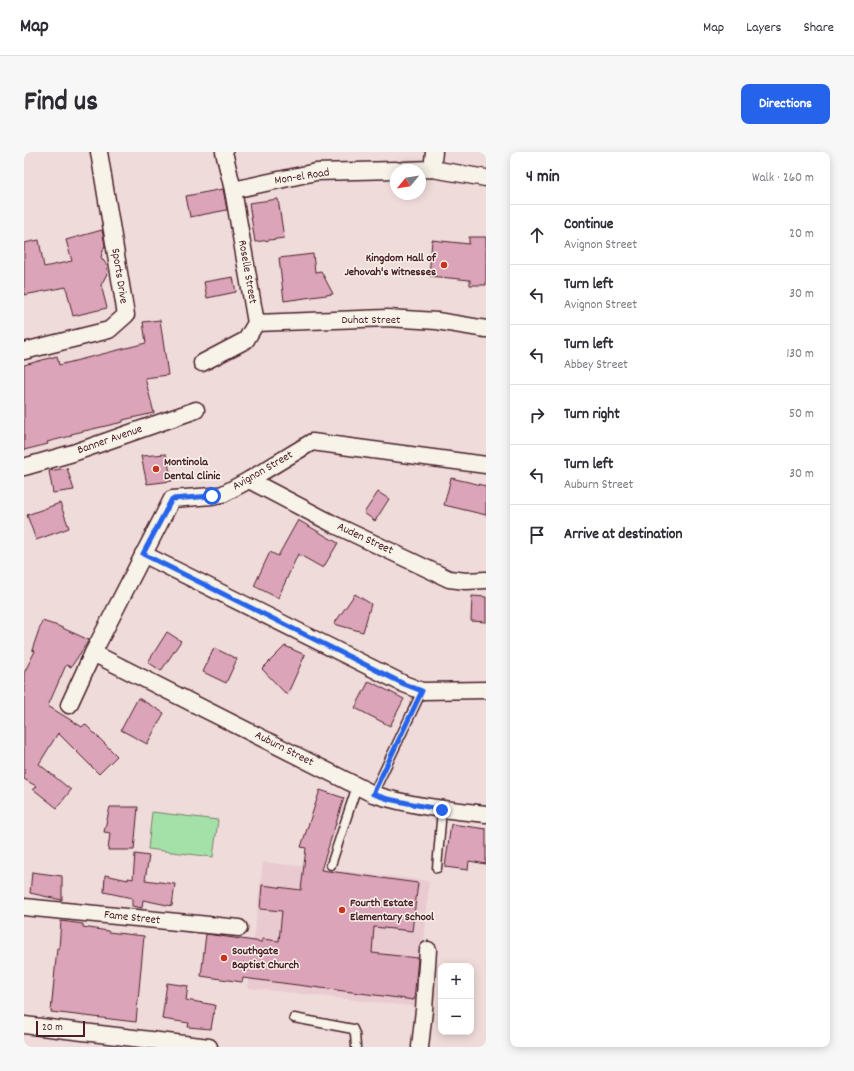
<!DOCTYPE html>
<meta charset="utf-8">
<style>
:root{--surface:#fff;--page:#f7f7f7;--text:#2b2b33;--muted:#7c7c81;--line:#e1e1e2;--accent:#2563eb}
body{margin:0;font-family:Dekko,sans-serif;background:var(--page);color:var(--text)}
.controls{position:absolute;right:12px;bottom:12px;display:grid;overflow:hidden;border-radius:8px;box-shadow:0 2px 10px #0003}
.controls button{width:36px;height:36px;display:grid;place-items:center;padding:0;border:0;border-bottom:1px solid var(--line);background:var(--surface);color:var(--text);font:20px sans-serif}
.compass{position:absolute;left:366px;top:12px;width:36px;height:36px;border-radius:50%;background:var(--surface);box-shadow:0 2px 10px #0003;rotate:240deg}
.scale{position:absolute;left:12px;bottom:10px;width:49px;box-sizing:border-box;padding-left:4px;border:2px solid #4a1f2b;border-top:0;font-size:11px;line-height:14px;white-space:nowrap;color:#4a1f2b;-webkit-text-stroke:3px #f7f3e8;paint-order:stroke}
.stop{position:absolute;width:12px;height:12px;margin:-9px;border:3px solid #2563eb;border-radius:50%;background:#fff}
.stop.end{background:#2563eb;border-color:#fff;box-shadow:0 1px 4px #0008}
.list{margin:0;padding:0;list-style:none}
h2{display:flex;justify-content:space-between;align-items:center;height:52px;margin:0;padding:0 16px;font-size:17px}
h2 small{font-size:13px;font-weight:400;color:var(--muted)}
.list li{display:grid;grid-template-columns:26px 1fr auto;gap:12px;align-items:center;box-sizing:border-box;height:60px;padding:0 16px;border-top:1px solid var(--line)}
.list b{display:block;font-size:15px;white-space:nowrap}
.list p{margin:0;font-size:13px;white-space:nowrap;color:var(--muted)}
.list em{font-size:13px;font-style:normal;color:var(--muted)}
.icon{flex:none;width:22px;height:22px;fill:none;stroke:currentColor;stroke-width:2;stroke-linecap:round;stroke-linejoin:round}
.map{position:relative;flex:none;width:462px;height:895px;overflow:hidden;border-radius:8px}
header{display:flex;align-items:center;gap:24px;box-sizing:border-box;height:56px;padding:0 20px;background:var(--surface);border-bottom:1px solid var(--line)}
header strong{font-size:19px}
nav{display:flex;gap:22px;margin-inline-start:auto;font-size:14px}
.intro{display:flex;align-items:center;justify-content:space-between;box-sizing:border-box;height:96px;padding:0 24px}
h1{margin:0;font-size:28px}
.button{padding:10px 18px;border-radius:8px;background:var(--accent);color:#fff;font-size:14px;font-weight:700}
main{display:flex;gap:24px;padding:0 24px}
aside{flex:1;background:var(--surface);border-radius:8px;box-shadow:0 2px 10px #0003}
.map>svg:first-child{display:block}
.built{fill:#e9cad0}
.pitch{fill:#a4e1a8;stroke:#77806a}
.building{fill:#dba4b8;stroke:#4a1f2b}
.lines{fill:none;stroke-linecap:round;stroke-linejoin:round}
.lane-casing{stroke:#4a1f2b;stroke-width:11}
.street-casing{stroke:#4a1f2b;stroke-width:19}
.lane{stroke:#f7f3e8;stroke-width:8}
.street{stroke:#f7f3e8;stroke-width:16}
.route{stroke:#2563eb;stroke-width:5}
.poi-dot{fill:#c8321e;stroke:#f7f3e8;stroke-width:1.5}
.labels{text-anchor:middle;dominant-baseline:central;stroke-width:3;stroke-linejoin:round;paint-order:stroke}
.street-label{font-size:12px;fill:#4a1f2b;stroke:#f7f3e8}
.poi-label{font-size:12px;font-weight:bold;fill:#4a1f2b;stroke:#f7f3e8;text-anchor:start}
</style>
<header>
<strong>Map</strong>
<nav><a>Map</a><a>Layers</a><a>Share</a></nav>
</header>
<div class="intro"><h1>Find us</h1><a class="button">Directions</a></div>
<main>
<div class="map">
<svg width="462" height="895" viewBox="0 0 462 895">
<rect width="100%" height="100%" fill="#efdbda"/>
<filter id="ink" filterUnits="userSpaceOnUse"><feTurbulence type="fractalNoise" baseFrequency=".025" numOctaves="2"/><feDisplacementMap in="SourceGraphic" scale="8" xChannelSelector="R" yChannelSelector="G"/><feConvolveMatrix kernelMatrix="1 2 1 2 8 2 1 2 1" color-interpolation-filters="sRGB"/></filter>
<g filter="url(#ink)">
<polygon class="built" points="239,710 405,729 395,855 224,836"/>
<polygon class="pitch" points="128,660 194,668 189,705 124,697"/>
<g class="building">
<polygon points="199,37 203,58 166,65 162,44"/>
<polygon points="254,47 260,86 231,90 225,51"/>
<polygon points="78,78 81,93 77,105 82,112 84,120 77,133 83,156 49,164 42,135 0,143 0,91 15,88 20,115 48,109 42,88"/>
<polygon points="445,85 462,85 462,133 446,133 446,128 405,124 408,88 445,92"/>
<polygon points="289,102 291,120 297,119 309,142 260,149 255,106"/>
<polygon points="209,125 212,140 183,146 180,130"/>
<polygon points="136,168 144,223 121,226 130,261 99,268 99,270 47,282 47,284 23,290 24,292 0,298 0,213 33,204 35,213 122,191 119,170"/>
<polygon points="142,302 148,329 123,332 117,304"/>
<polygon points="43,316 50,338 29,341 25,319"/>
<polygon points="427,326 462,334 462,363 420,353"/>
<polygon points="354,340 365,347 351,369 340,361"/>
<polygon points="36,351 45,376 12,388 3,363"/>
<polygon points="274,368 314,391 299,416 274,402 254,446 230,434 246,400 254,404"/>
<polygon points="331,442 347,452 339,480 310,472"/>
<polygon points="448,444 462,445 462,470 447,469"/>
<polygon points="18,469 34,474 65,488 47,515 42,513 24,554 58,575 61,572 93,604 75,622 34,581 15,612 47,638 33,656 9,637 12,634 0,627 0,521 11,499 8,498"/>
<polygon points="143,480 157,489 137,519 124,510"/>
<polygon points="261,494 281,503 263,543 238,517"/>
<polygon points="190,496 213,507 202,531 179,520"/>
<polygon points="345,529 380,547 366,574 331,556"/>
<polygon points="114,546 140,561 123,592 97,578"/>
<polygon points="296,638 320,646 297,718 394,731 388,779 350,775 348,801 394,806 390,848 219,826 218,830 177,824 182,782 238,790 238,787 255,789 258,759 236,757 238,733 277,738 282,696 277,695"/>
<polygon points="86,655 114,655 110,698 84,698 86,681 80,680"/>
<polygon points="427,672 462,677 462,712 445,709 444,718 421,715"/>
<polygon points="111,702 125,704 121,728 151,732 148,754 119,748 118,756 108,754 108,746 80,740 81,723 104,728 104,726 109,727"/>
<polygon points="8,720 38,724 38,748 6,741"/>
<polygon points="37,769 59,772 59,775 84,779 84,780 120,784 112,870 27,860 33,796 35,796"/>
<polygon points="143,831 164,834 162,848 191,853 187,877 164,875 165,871 138,867"/>
</g>
<g class="lines">
<defs>
<g id="lane">
<polyline points="349,642 398,539"/>
<polyline points="307,713 333,634"/>
<polyline points="413,716 418,658"/>
<polyline points="270,866 329,877 331,882 332,895"/>
</g>
<g id="street">
<polyline points="408,17 410,0"/>
<polyline points="380,18 408,17 462,26"/>
<polyline points="209,38 292,20 372,18"/>
<polyline points="232,171 363,166 413,169 462,177"/>
<polyline points="0,199 85,178 102,163 75,0"/>
<polyline points="178,211 222,188 232,171 209,38 200,0"/>
<polyline points="0,315 49,301 172,258"/>
<polyline points="225,328 311,373 425,427 442,429 462,428"/>
<polyline points="119,402 380,532 398,539 462,538"/>
<path d="M69,501L349,642C386,654 424,658 462,662"/>
<polyline points="45,553 69,501 148,347 188,344 199,342 225,328 288,290 462,313"/>
<polyline points="0,755 215,776"/>
<polyline points="0,873 185,895"/>
<polyline points="396,895 400,858 404,798"/>
</g>
</defs>
<use href="#lane" class="lane-casing"/>
<use href="#street" class="street-casing"/>
<use href="#lane" class="lane"/>
<use href="#street" class="street"/>
</g>
</g>
<g class="lines" filter="url(#ink)">
<polyline class="route" points="188,344 148,347 119,402 380,532 398,539 349,642 364,647 418,658"/>
</g>
<g class="poi-dot">
<circle cx="420" cy="113" r="4"/>
<circle cx="132" cy="317" r="4"/>
<circle cx="318" cy="758" r="4"/>
<circle cx="200" cy="806" r="4"/>
</g>
<g class="labels">
<g class="street-label">
<text transform="translate(278 25) rotate(-9)">Mon-el Road</text>
<text transform="translate(223 120) rotate(80)">Roselle Street</text>
<text transform="translate(95 124) rotate(81)">Sports Drive</text>
<text x="347" y="168">Duhat Street</text>
<text transform="translate(86 288) rotate(-19)">Banner Avenue</text>
<text transform="translate(239 319) rotate(-30)">Avignon Street</text>
<text transform="translate(341 387) rotate(25)">Auden Street</text>
<text transform="translate(260 597) rotate(27)">Auburn Street</text>
<text transform="translate(108 766) rotate(6)">Fame Street</text>
</g>
<g class="poi-label">
<text x="412" y="106" text-anchor="end">Kingdom Hall of<tspan x="412" dy="14">Jehovah's Witnesses</tspan></text>
<text x="140" y="310">Montinola<tspan x="140" dy="14">Dental Clinic</tspan></text>
<text x="326" y="751">Fourth Estate<tspan x="326" dy="14">Elementary School</tspan></text>
<text x="208" y="799">Southgate<tspan x="208" dy="14">Baptist Church</tspan></text>
</g>
</g>
</svg>
<div class="controls">
<button>+</button>
<button>−</button>
</div>
<svg class="compass" viewBox="-18 -18 36 36"><path d="M0-13l5 13h-10z" fill="#e53935"/><path d="M0 13l5-13h-10z" fill="#7c7c81"/></svg>
<div class="scale">20 m</div>
<div class="stop" style="left:188px;top:344px"></div>
<div class="stop end" style="left:418px;top:658px"></div>
</div>
<aside>
<h2>4 min<small>Walk · 260 m</small></h2>
<ul class="list">
<li><svg class="icon" aria-label="ahead" viewBox="0 0 24 24"><path d="M12 20V5M6 11l6-6 6 6"/></svg><div><b>Continue</b><p>Avignon Street</p></div><em>20 m</em></li>
<li><svg class="icon" aria-label="left" viewBox="0 0 24 24"><path d="M17 20v-9H6M10 6l-5 5 5 5"/></svg><div><b>Turn left</b><p>Avignon Street</p></div><em>30 m</em></li>
<li><svg class="icon" aria-label="left" viewBox="0 0 24 24"><path d="M17 20v-9H6M10 6l-5 5 5 5"/></svg><div><b>Turn left</b><p>Abbey Street</p></div><em>130 m</em></li>
<li><svg class="icon" aria-label="right" viewBox="0 0 24 24"><path d="M7 20v-9h11M14 6l5 5-5 5"/></svg><div><b>Turn right</b></div><em>50 m</em></li>
<li><svg class="icon" aria-label="left" viewBox="0 0 24 24"><path d="M17 20v-9H6M10 6l-5 5 5 5"/></svg><div><b>Turn left</b><p>Auburn Street</p></div><em>30 m</em></li>
<li><svg class="icon" aria-label="arrive" viewBox="0 0 24 24"><path d="M6 21V4h12l-3 4 3 4H6"/></svg><div><b>Arrive at destination</b></div></li>
</ul>
</aside>
</main>
